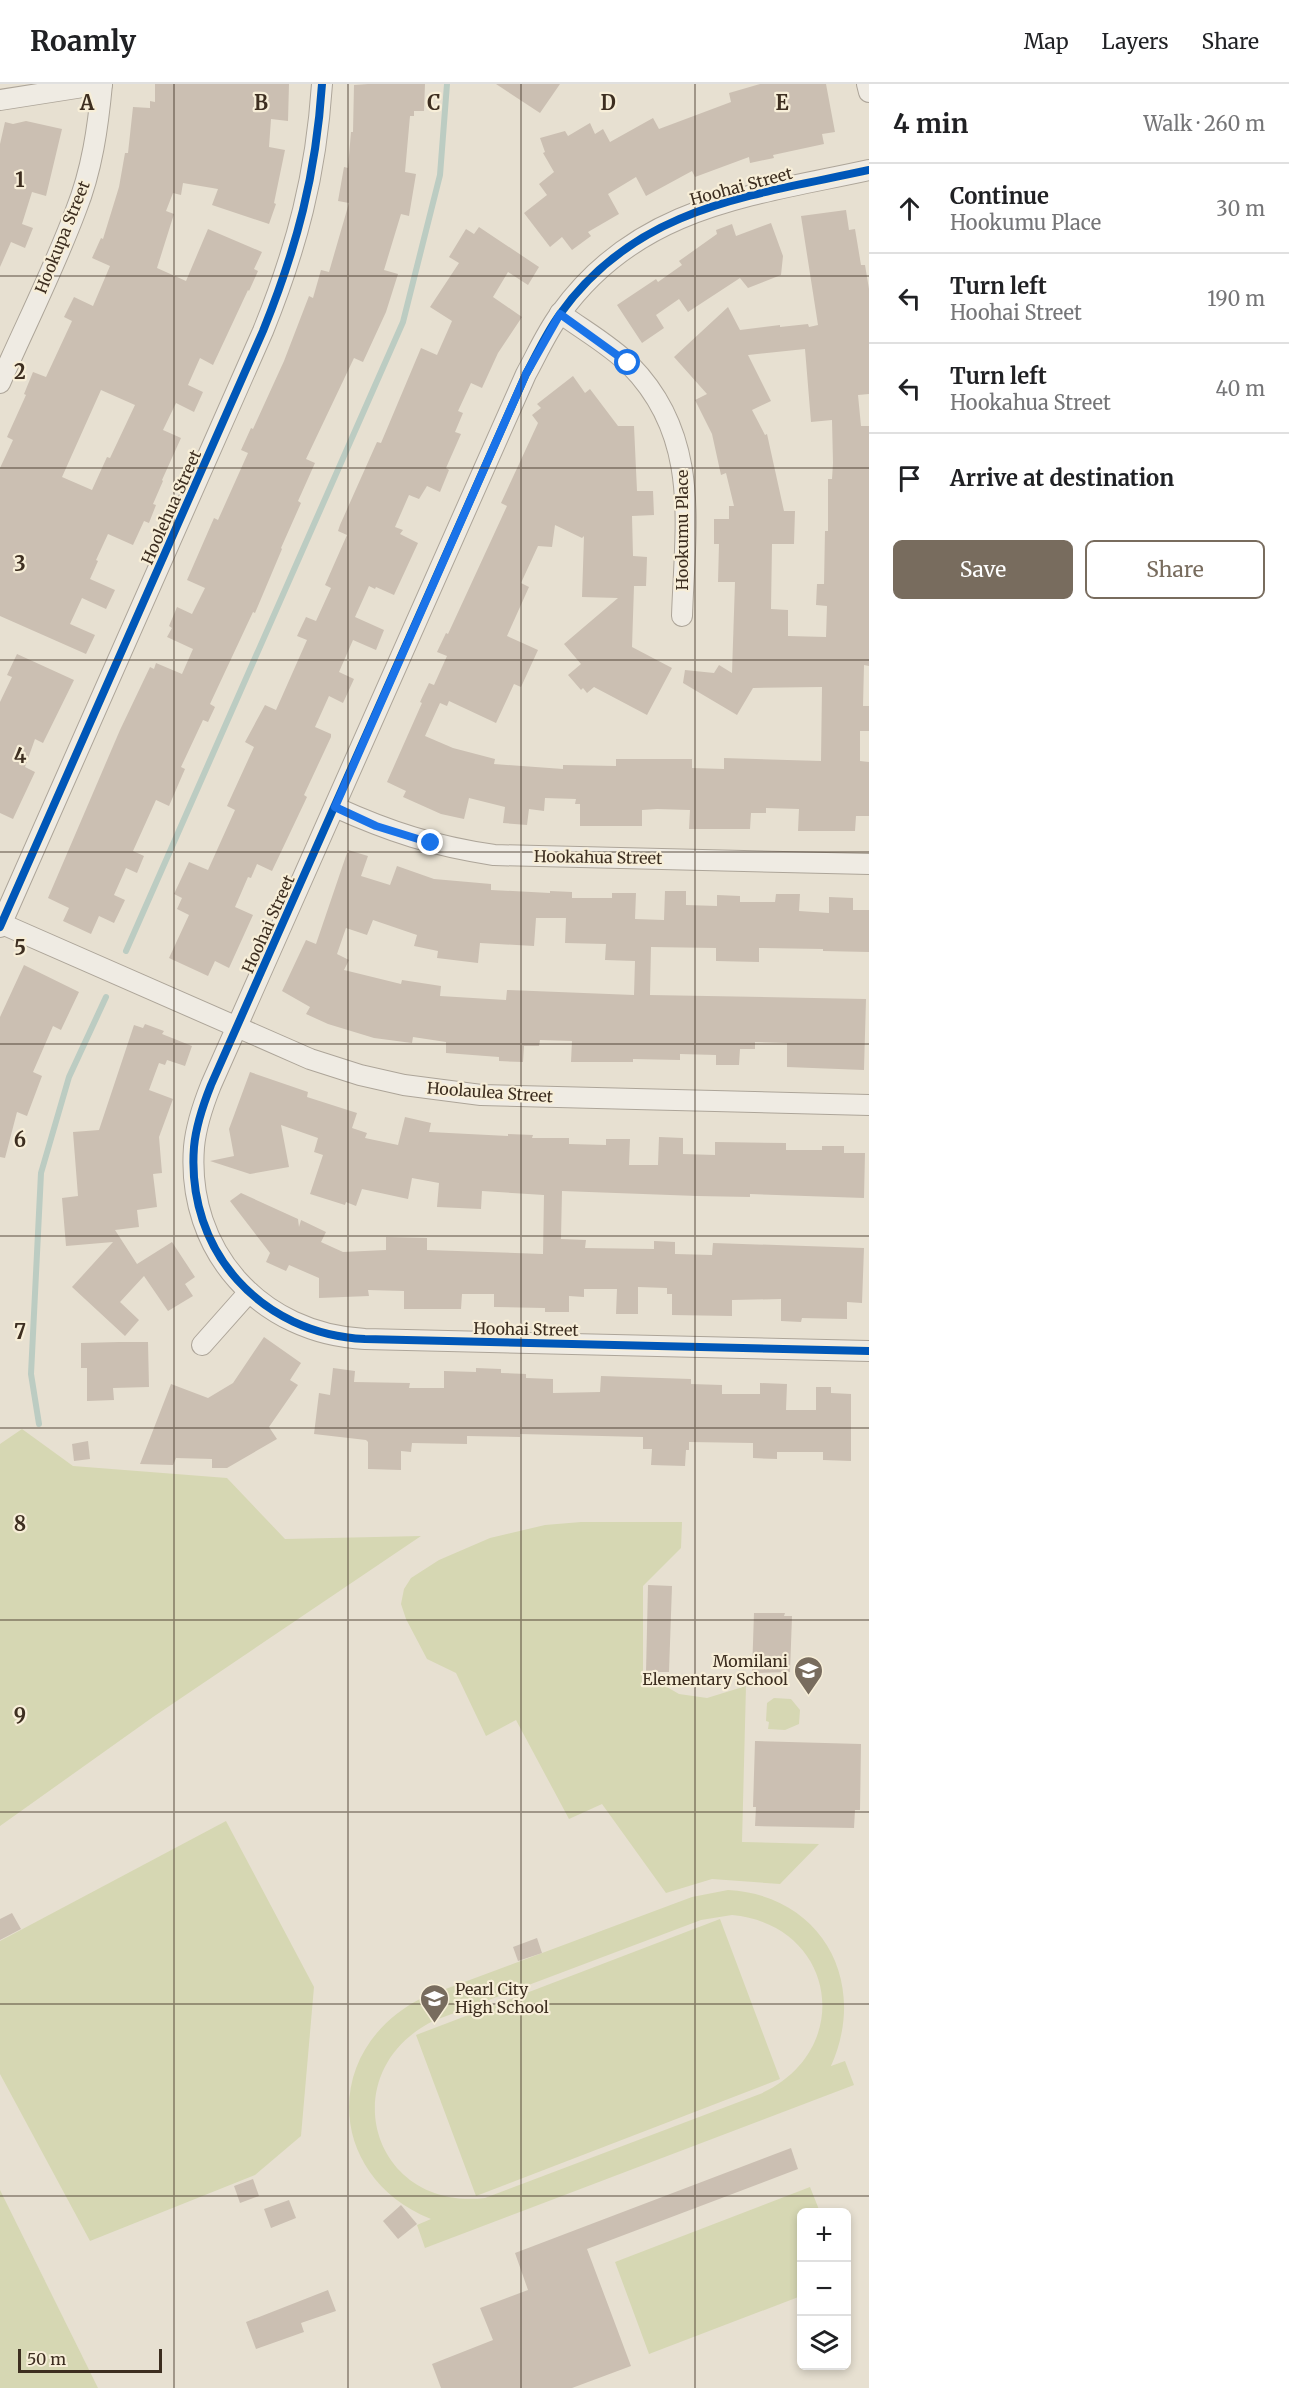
<!DOCTYPE html>
<meta charset="utf-8">
<style>
:root{--surface:#fff;--page:#f2f2f2;--text:#202124;--muted:#757577;--line:#e0e0e0;--accent:#786c5e}
body{margin:0;font-family:Merriweather,serif;background:var(--page);color:var(--text)}
.controls{position:absolute;right:18px;bottom:18px;display:grid;overflow:hidden;border-radius:9px;box-shadow:0 3px 9px #0003}
.controls button{width:54px;height:54px;display:grid;place-items:center;padding:0;border:0;border-bottom:2px solid var(--line);background:var(--surface);color:var(--text);font:30px sans-serif}
.scale{position:absolute;left:18px;bottom:15px;width:144px;box-sizing:border-box;padding-left:6px;border:3px solid #3d2e20;border-top:0;font-size:16px;line-height:21px;white-space:nowrap;color:#3d2e20;-webkit-text-stroke:4px #f7eed8;paint-order:stroke}
.stop{position:absolute;width:18px;height:18px;margin:-14px;border:4px solid #1a73e8;border-radius:50%;background:#fff}
.stop.end{background:#1a73e8;border-color:#fff;box-shadow:0 2px 6px #0008}
.list{margin:0;padding:0;list-style:none}
h2{display:flex;justify-content:space-between;align-items:center;height:78px;margin:0;padding:0 24px;font-size:26px}
h2 small{font-size:20px;font-weight:400;color:var(--muted)}
.list li{display:grid;grid-template-columns:39px 1fr auto;gap:18px;align-items:center;box-sizing:border-box;height:90px;padding:0 24px;border-top:2px solid var(--line)}
.list b{display:block;font-size:22px;white-space:nowrap}
.list p{margin:0;font-size:20px;white-space:nowrap;color:var(--muted)}
.list em{font-size:20px;font-style:normal;color:var(--muted)}
.actions{display:flex;gap:12px;padding:18px 24px}
.actions a{flex:1;padding:14px 0;border:2px solid var(--accent);border-radius:9px;text-align:center;font-size:21px;color:var(--accent)}
.actions .main{background:var(--accent);color:#fff}
.icon{flex:none;width:33px;height:33px;fill:none;stroke:currentColor;stroke-width:2;stroke-linecap:round;stroke-linejoin:round}
.map{position:relative;flex:none;width:869px;height:2304px;overflow:hidden}
header{display:flex;align-items:center;gap:36px;box-sizing:border-box;height:84px;padding:0 30px;background:var(--surface);border-bottom:2px solid var(--line)}
header strong{font-size:28px}
nav{display:flex;gap:33px;margin-inline-start:auto;font-size:21px}
main{display:flex}
aside{flex:1;background:var(--surface)}
.map>svg:first-child{display:block}
.green{fill:#d6d7b3;fill-rule:evenodd}
.lines{fill:none;stroke-linecap:round;stroke-linejoin:round}
.stream{stroke:#bcccc2;stroke-width:6}
.building{fill:#cbbfb2;fill-rule:evenodd}
.minor-casing{stroke:#ada599;stroke-width:22}
.minor{stroke:#efebe3;stroke-width:20}
.cycleway-casing{stroke:#f7eed8;stroke-width:11}
.cycleway{stroke:#0057b8;stroke-width:8}
.route{stroke:#1a73e8;stroke-width:8}
.grid{fill:none;stroke:#3d2e20;stroke-width:1.5;stroke-opacity:0.55}
.labels{text-anchor:middle;dominant-baseline:central;stroke-width:4.5;stroke-linejoin:round;paint-order:stroke}
.street-label{font-size:16px;fill:#3d2e20;stroke:#f7eed8}
.poi-label{font-size:16px;fill:#3d2e20;stroke:#f7eed8;text-anchor:end}
.grid-label{font-size:20px;text-anchor:middle;font-weight:bold;fill:#3d2e20;stroke:#f7eed8;stroke-width:4.5;stroke-linejoin:round;paint-order:stroke}
</style>
<header>
<strong>Roamly</strong>
<nav><a>Map</a><a>Layers</a><a>Share</a></nav>
</header>
<main>
<div class="map">
<svg width="869" height="2304" viewBox="0 0 869 2304">
<rect width="100%" height="100%" fill="#e7e0d1"/>
<g class="green">
<polygon points="22,1345 73,1382 227,1394 285,1455 421,1452 153,1633 0,1742 0,1360"/>
<polygon points="581,1438 682,1438 681,1464 643,1502 643,1589 679,1610 707,1614 746,1602 742,1758 819,1760 780,1800 712,1795 666,1809 602,1720 569,1735 516,1636 486,1652 456,1589 427,1575 406,1535 401,1520 404,1505 411,1494 439,1476 490,1454 545,1441"/>
<polygon points="774,1614 791,1615 800,1626 799,1640 785,1646 768,1645 769,1638 766,1637 767,1619"/>
<polygon points="226,1737 314,1903 301,2052 255,2091 90,2157 0,1990 0,1857"/>
<path d="M728,1806C821,1811 869,1897 831,1982L845,1977L854,2001L425,2164L417,2141L431,2135C325,2092 321,1963 424,1913L692,1813ZM732,1831C837,1841 856,1967 760,2010L485,2114C371,2127 332,1988 433,1937L701,1836Z"/>
<polygon points="720,1835 780,1995 476,2112 416,1951"/>
<polygon points="810,2103 820,2128 802,2128 801,2212 649,2270 615,2178"/>
<polygon points="0,2106 98,2304 0,2304"/>
</g>
<g class="lines">
<g class="stream">
<polyline points="126,867 403,238 440,91 447,0"/>
<polyline points="39,1340 31,1290 41,1089 69,993 106,913"/>
</g>
</g>
<g class="building">
<path d="M155,0H289L288,37L271,35L269,63L285,66L274,119L276,120L269,140L212,121L218,105L183,99L181,111L173,109L166,127L174,130L157,184L186,197L208,145L262,168L254,185L258,187L249,207L248,206L213,281L200,274L188,301L203,308L194,328L176,319L163,346L181,354L162,396L163,397L153,420L156,421L149,439L144,437L133,461L108,450L96,476L98,477L90,495L115,506L106,525L82,514L70,540L95,551L86,570L0,532V384L13,356L7,353L26,311L24,310L33,288L46,293L72,237L64,233L74,213L93,222L110,182L92,174L101,154L103,155L119,103L125,69H128L133,23L150,24V17L155,18ZM101,306L135,321L110,374L107,373L92,406L62,393Z"/>
<polygon points="368,0 425,0 424,27 414,27 414,32 410,32 405,88 416,90 409,132 401,130 384,186 398,190 386,228 363,278 354,274 306,375 315,379 298,417 301,419 281,464 282,465 255,529 253,528 210,620 215,623 208,638 203,636 181,683 185,685 169,722 156,716 133,767 144,772 137,789 126,784 114,811 125,816 114,839 99,832 91,850 63,837 69,824 48,814 120,646 150,583 154,585 156,579 182,590 193,565 167,553 172,544 169,542 177,523 192,530 205,504 187,496 214,434 218,436 248,369 241,366 251,344 253,345 284,277 309,212 313,214 321,186 329,188 349,119 338,117 344,83 348,84 351,48 353,48 354,1"/>
<polygon points="496,0 560,0 540,29"/>
<polygon points="760,0 826,0 835,48 822,50 824,60 773,71 774,74 750,79 749,73 695,93 692,87 646,112 636,93 608,110 619,130 588,148 591,152 572,166 562,153 550,163 524,129 547,111 539,100 554,88 543,69 545,68 540,54 565,47 568,52 590,39 595,50 603,45 610,58 653,34 659,45 731,18 729,9"/>
<polygon points="26,37 62,45 46,112 32,108 22,140 33,144 25,164 11,158 0,183 0,60 5,38 13,40"/>
<path d="M846,126L849,146L855,145L861,181H865L869,205V310L858,311L861,342H869V582L864,581L863,622H869V647H860V677L869,678V732H856L855,747H798L799,725L766,724V729H751L750,745H689L690,726L657,725L642,726V742H580V720H575L576,715L545,714L544,727L529,725L527,741L503,739L505,723L469,714L464,735L441,730L403,713L406,707L387,698L422,619L420,618L429,599L434,601L447,572L437,568L446,549L448,550L507,422L501,419L538,339L532,331L541,324L537,320L573,292L585,309L590,305L618,342H634L637,407H653L654,431L632,432L633,472L647,473L646,502H634L632,563L672,584L647,631L594,603L587,609L583,604L581,606L568,591L581,580L564,560L618,514L582,513L584,452L582,454L555,441L552,463L538,462L521,499L529,503L507,552L538,566L521,603L514,600L496,639L449,617L447,622L440,619L425,652L453,664L495,675L494,680L563,685V681L616,682V675H692V684L724,685V674L821,677L822,603L753,604L737,631L683,599L685,586L714,589L719,581L732,589L735,498H718L719,460H714V435H729V422H734L726,389L721,391L712,350L695,316L707,310L674,273L728,223L740,246L780,241V243L808,240L809,243L818,241L801,132ZM805,265L811,338L832,336L833,379L832,395H828V447H825L824,500H817L816,521L827,522L826,553L788,552V526L771,525L772,460H794L795,427H784L767,350L765,351L752,326L771,317L748,271Z"/>
<polygon points="771,139 783,172 781,191 748,204 740,194 688,228 679,215 656,231 664,244 642,259 617,221 656,195 658,198 682,181 679,177 717,150 716,146 732,140 736,152"/>
<polygon points="479,143 539,183 528,201 508,188 493,213 522,233 498,269 482,304 471,299 458,327 463,329 455,348 461,350 446,384 449,386 440,408 427,402 419,415 409,411 395,443 403,446 400,450 418,459 394,511 376,503 375,505 369,502 355,533 384,546 376,566 353,556 339,588 354,595 343,619 329,612 315,643 331,650 331,653 304,711 307,713 272,787 257,780 251,794 248,793 235,823 253,831 229,884 215,877 208,892 169,874 189,831 177,825 182,814 174,810 189,778 208,786 235,726 227,722 254,663 245,658 265,621 276,626 307,556 297,552 306,533 316,537 331,504 325,501 347,451 338,447 340,441 377,358 381,359 421,264 437,271 452,237 430,223 459,179 449,173 466,145 474,150"/>
<polygon points="17,570 74,596 43,659 35,655 25,683 35,688 13,735 0,729 0,618 12,593 7,591"/>
<path d="M348,766L368,772L361,792L390,801L397,782L434,795L491,800V806L550,809V807L572,808V814H612V809H636L635,835L664,836L665,807H686V821L717,822V811L740,812V818H775L776,810H800L799,827L829,829V813L853,814V826H869V868L823,867V865L759,864V878L716,877V864L651,863L650,911L866,915L864,986L787,983V959L755,958V965H740L739,981H716V971L680,970V976L633,975V978H571L572,957L540,956L539,962H524L523,978L499,977V973L446,969V958L413,953L412,959L374,954L328,940L306,930L310,923L282,907L306,856L316,860ZM536,834H566L565,859L606,860L605,876L635,877L634,911L507,906L506,916L440,912L441,902L402,896L401,900L344,886L349,876L337,870L346,844L367,851L373,836L417,851L414,862L438,867L437,874L478,879L480,859L534,862Z"/>
<polygon points="24,881 79,908 61,946 53,942 33,988 42,992 27,1032 17,1028 5,1074 0,1073 0,933"/>
<polygon points="145,940 164,947 162,950 192,962 185,982 167,976 165,981 159,979 149,1006 173,1015 159,1053 162,1089 153,1090 157,1123 137,1126 139,1143 115,1146 137,1180 172,1158 195,1193 185,1200 193,1212 168,1227 144,1192 120,1218 139,1236 125,1252 72,1203 113,1158 66,1162 62,1114 78,1112 73,1048 99,1046 134,941 143,944"/>
<polygon points="250,988 308,1008 307,1013 357,1029 352,1044 367,1049 365,1054 398,1061 405,1033 431,1039 429,1048 508,1052 508,1050 533,1051 532,1054 569,1054 569,1060 606,1061 606,1055 630,1055 629,1081 658,1081 659,1053 683,1054 683,1070 715,1071 715,1058 786,1059 786,1066 822,1066 822,1062 844,1062 844,1069 865,1069 864,1114 750,1110 750,1113 697,1112 562,1107 561,1155 586,1156 585,1164 654,1165 654,1157 675,1158 675,1170 712,1171 713,1159 864,1164 862,1219 847,1218 847,1235 802,1234 801,1238 781,1237 781,1215 732,1216 732,1232 672,1231 672,1210 667,1210 667,1204 638,1203 638,1230 616,1230 617,1205 584,1205 584,1213 569,1212 569,1228 545,1228 545,1224 494,1223 494,1210 462,1210 461,1225 404,1225 404,1207 368,1206 369,1212 319,1214 319,1194 289,1181 286,1187 266,1178 270,1169 230,1117 241,1109 298,1135 299,1143 301,1136 326,1148 321,1158 343,1168 386,1166 386,1153 427,1154 427,1166 543,1170 544,1111 482,1107 481,1125 437,1123 439,1099 412,1094 408,1115 362,1105 356,1122 346,1118 345,1121 310,1110 323,1071 314,1068 318,1054 281,1041 289,1083 250,1090 210,1077 234,1072 229,1045"/>
<polygon points="264,1253 301,1279 290,1296 298,1301 269,1343 277,1355 227,1384 212,1384 212,1375 176,1374 173,1381 140,1380 171,1300 208,1314 233,1299"/>
<polygon points="119,1258 148,1258 149,1303 113,1304 114,1316 87,1317 87,1284 81,1284 81,1259"/>
<polygon points="333,1284 355,1287 354,1298 410,1299 409,1304 444,1304 444,1287 476,1288 476,1284 501,1285 501,1289 526,1290 526,1294 553,1295 553,1309 600,1308 601,1292 691,1295 691,1300 722,1301 722,1310 760,1310 760,1299 787,1300 786,1326 816,1326 816,1303 831,1303 831,1309 851,1310 851,1377 823,1376 823,1368 777,1368 777,1375 753,1374 753,1359 689,1358 689,1366 686,1366 685,1382 651,1381 652,1365 643,1365 643,1353 520,1350 520,1353 467,1352 467,1360 412,1359 411,1368 401,1367 401,1386 368,1385 368,1358 366,1356 314,1350 319,1309 330,1311"/>
<polygon points="88,1357 90,1375 74,1377 72,1360"/>
<polygon points="648,1501 672,1502 669,1588 646,1588"/>
<polygon points="754,1529 785,1529 784,1532 792,1532 790,1588 752,1589"/>
<polygon points="755,1657 861,1660 860,1726 855,1726 854,1744 755,1742 756,1723 753,1723"/>
<polygon points="12,1829 21,1845 0,1856 0,1835"/>
<polygon points="537,1854 542,1869 518,1877 513,1863"/>
<polygon points="791,2064 798,2085 587,2165 631,2282 572,2304 441,2304 432,2280 493,2256 480,2224 528,2206 515,2169"/>
<polygon points="253,2095 259,2112 240,2119 234,2102"/>
<polygon points="289,2116 296,2134 271,2144 264,2125"/>
<polygon points="401,2121 417,2140 398,2155 383,2137"/>
<polygon points="328,2206 336,2227 301,2239 304,2248 256,2265 246,2238"/>
</g>
<g class="lines">
<defs>
<g id="minor">
<polyline points="867,0 869,8"/>
<polyline points="0,16 102,0"/>
<path d="M869,86C750,112 637,122 560,230C546,249 537,270 526,290L211,1001C203,1021 196,1041 194,1063C186,1167 261,1250 365,1255L869,1267"/>
<path d="M560,229C583,246 610,261 630,281C701,353 685,441 682,532"/>
<path d="M0,299C25,242 54,185 76,126C92,86 98,43 102,0"/>
<path d="M335,723C390,748 434,762 494,771L869,780"/>
<polyline points="0,839 310,975 360,991 404,1001 481,1011 869,1021"/>
<path d="M0,843L263,247C297,163 316,91 322,0"/>
<polyline points="202,1261 249,1208"/>
</g>
</defs>
<use href="#minor" class="minor-casing"/>
<use href="#minor" class="minor"/>
<defs>
<g id="cycleway">
<path d="M869,86C750,112 637,122 560,230C546,249 537,270 526,290L211,1001C203,1021 196,1041 194,1063C186,1167 261,1250 365,1255L869,1267"/>
<path d="M0,843L263,247C297,163 316,91 322,0"/>
</g>
</defs>
<use href="#cycleway" class="cycleway-casing"/>
<use href="#cycleway" class="cycleway"/>
</g>
<g class="lines">
<polyline class="route" points="431,759 376,742 335,723 526,290 560,230 628,279"/>
</g>
<path class="grid" d="M174,0V2304M348,0V2304M521,0V2304M695,0V2304M0,192H869M0,384H869M0,576H869M0,768H869M0,960H869M0,1152H869M0,1344H869M0,1536H869M0,1728H869M0,1920H869M0,2112H869"/>
<defs>
<symbol id="school-pin" viewBox="-11 -11 22 30"><path d="M0 17L-7.5 6A9.5 9.5 0 1 1 7.5 6Z" fill="#786c5e" stroke="#f7eed8"/><path d="M0-5L7-2L0 1L-7-2ZM-4 1L0 2.5L4 1V4Q0 6-4 4Z" fill="#fff"/></symbol>
</defs>
<g fill-rule="evenodd">
<use href="#school-pin" x="792" y="1570" width="33" height="45"/>
<use href="#school-pin" x="418" y="1898" width="33" height="45"/>
</g>
<g class="labels">
<g class="street-label">
<text transform="translate(741 102) rotate(-15)">Hoohai Street</text>
<text transform="translate(62 153) rotate(-68)">Hookupa Street</text>
<text transform="translate(171 423) rotate(-66)">Hoolehua Street</text>
<text transform="translate(682 446) rotate(-90)">Hookumu Place</text>
<text transform="translate(598 773) rotate(1)">Hookahua Street</text>
<text transform="translate(268 840) rotate(-66)">Hoohai Street</text>
<text transform="translate(490 1008) rotate(4)">Hoolaulea Street</text>
<text transform="translate(526 1245) rotate(1)">Hoohai Street</text>
</g>
<g class="poi-label">
<text x="788" y="1577">Momilani<tspan x="788" dy="18">Elementary School</tspan></text>
<text x="455" y="1905" text-anchor="start">Pearl City<tspan x="455" dy="18">High School</tspan></text>
</g>
</g>
<g class="grid-label">
<text x="87" y="26">A</text>
<text x="261" y="26">B</text>
<text x="434" y="26">C</text>
<text x="608" y="26">D</text>
<text x="782" y="26">E</text>
<text x="20" y="103">1</text>
<text x="20" y="295">2</text>
<text x="20" y="487">3</text>
<text x="20" y="679">4</text>
<text x="20" y="871">5</text>
<text x="20" y="1063">6</text>
<text x="20" y="1255">7</text>
<text x="20" y="1447">8</text>
<text x="20" y="1639">9</text>
</g>
</svg>
<div class="controls">
<button>+</button>
<button>−</button>
<button><svg class="icon" aria-label="layers" viewBox="0 0 24 24"><path d="M12 4l9 5-9 5-9-5zM3 14l9 5 9-5"/></svg></button>
</div>
<div class="scale">50 m</div>
<div class="stop" style="left:628px;top:279px"></div>
<div class="stop end" style="left:431px;top:759px"></div>
</div>
<aside>
<h2>4 min<small>Walk · 260 m</small></h2>
<ul class="list">
<li><svg class="icon" aria-label="ahead" viewBox="0 0 24 24"><path d="M12 20V5M6 11l6-6 6 6"/></svg><div><b>Continue</b><p>Hookumu Place</p></div><em>30 m</em></li>
<li><svg class="icon" aria-label="left" viewBox="0 0 24 24"><path d="M17 20v-9H6M10 6l-5 5 5 5"/></svg><div><b>Turn left</b><p>Hoohai Street</p></div><em>190 m</em></li>
<li><svg class="icon" aria-label="left" viewBox="0 0 24 24"><path d="M17 20v-9H6M10 6l-5 5 5 5"/></svg><div><b>Turn left</b><p>Hookahua Street</p></div><em>40 m</em></li>
<li><svg class="icon" aria-label="arrive" viewBox="0 0 24 24"><path d="M6 21V4h12l-3 4 3 4H6"/></svg><div><b>Arrive at destination</b></div></li>
</ul>
<div class="actions"><a class="main">Save</a><a>Share</a></div>
</aside>
</main>
